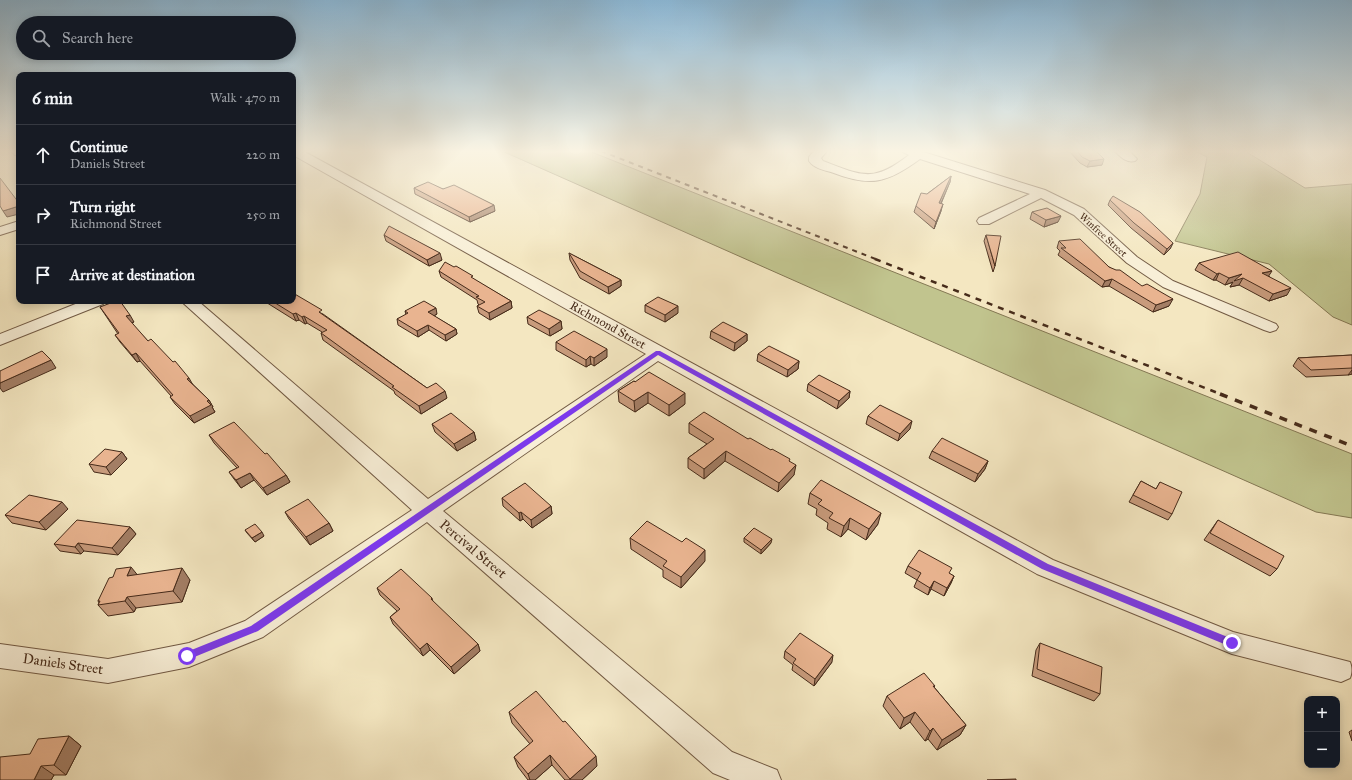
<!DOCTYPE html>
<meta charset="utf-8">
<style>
:root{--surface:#171b24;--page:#20242c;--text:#f1f3f6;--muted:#9ea1a6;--line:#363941}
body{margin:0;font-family:"IM FELL Great Primer",serif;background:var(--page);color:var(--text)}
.controls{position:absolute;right:12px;bottom:12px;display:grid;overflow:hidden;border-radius:8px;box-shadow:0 2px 10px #0003}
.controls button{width:36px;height:36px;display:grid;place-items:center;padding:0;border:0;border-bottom:1px solid var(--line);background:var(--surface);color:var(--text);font:20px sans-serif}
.stop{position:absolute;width:12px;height:12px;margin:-9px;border:3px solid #7c3aed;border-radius:50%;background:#fff}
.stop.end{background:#7c3aed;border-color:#fff;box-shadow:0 1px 4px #0008}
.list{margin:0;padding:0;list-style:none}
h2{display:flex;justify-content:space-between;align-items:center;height:52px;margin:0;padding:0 16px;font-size:17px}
h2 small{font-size:13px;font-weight:400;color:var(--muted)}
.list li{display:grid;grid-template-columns:26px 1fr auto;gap:12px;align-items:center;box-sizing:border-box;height:60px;padding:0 16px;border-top:1px solid var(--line)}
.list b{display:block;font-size:15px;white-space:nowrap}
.list p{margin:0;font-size:13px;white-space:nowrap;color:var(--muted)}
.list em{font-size:13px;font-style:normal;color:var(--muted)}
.icon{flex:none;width:22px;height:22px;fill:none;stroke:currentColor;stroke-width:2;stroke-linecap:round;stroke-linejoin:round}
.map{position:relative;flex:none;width:1352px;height:780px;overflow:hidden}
.search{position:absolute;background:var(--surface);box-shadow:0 2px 10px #0003;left:16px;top:16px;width:280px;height:44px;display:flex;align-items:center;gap:10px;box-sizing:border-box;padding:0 14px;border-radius:22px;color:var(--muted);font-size:15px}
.panel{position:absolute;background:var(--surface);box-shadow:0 2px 10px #0003;left:16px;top:72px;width:280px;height:232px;border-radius:8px}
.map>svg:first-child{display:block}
.green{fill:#c1c48e;stroke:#847854}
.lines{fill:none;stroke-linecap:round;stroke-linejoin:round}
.minor-casing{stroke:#725a44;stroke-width:2}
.minor{fill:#f8efd7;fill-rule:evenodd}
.rail-far2{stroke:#462b1a;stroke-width:2;stroke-dasharray:5 5;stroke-linecap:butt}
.rail-far1{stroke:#462b1a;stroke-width:2.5;stroke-dasharray:6 6;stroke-linecap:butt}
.rail{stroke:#462b1a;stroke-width:3.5;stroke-dasharray:8 8;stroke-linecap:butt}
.wall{fill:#c89b7c;stroke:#462b1a}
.shaded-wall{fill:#a37e65;stroke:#462b1a}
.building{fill:#e9b490;stroke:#462b1a}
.route{fill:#7c3aed}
.labels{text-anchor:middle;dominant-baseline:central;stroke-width:3;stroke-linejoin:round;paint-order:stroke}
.far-street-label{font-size:10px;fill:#462b1a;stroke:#f8efd7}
.street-label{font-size:12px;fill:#462b1a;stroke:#f8efd7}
.near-street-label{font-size:14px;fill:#462b1a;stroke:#f8efd7}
</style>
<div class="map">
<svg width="1352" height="780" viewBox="0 0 1352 780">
<rect width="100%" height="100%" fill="#f4e7c1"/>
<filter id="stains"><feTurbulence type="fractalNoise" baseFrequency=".005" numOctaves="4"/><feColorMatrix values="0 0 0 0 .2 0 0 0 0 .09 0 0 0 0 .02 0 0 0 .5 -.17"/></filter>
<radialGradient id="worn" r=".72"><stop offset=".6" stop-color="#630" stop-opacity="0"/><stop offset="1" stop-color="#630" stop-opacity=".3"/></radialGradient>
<g class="green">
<polygon points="502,151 589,151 1352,454 1352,518 1316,512"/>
<polygon points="1195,151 1245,151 1305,188 1352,184 1352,325 1333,317 1269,264 1175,241 1200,194 1207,157"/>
</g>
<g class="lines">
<defs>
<g id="minor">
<polygon points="11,151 19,151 19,156 15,155"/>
<path d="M293,151H303L1053,560L1233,632L1350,662C1352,667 1352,673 1350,678L1341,682L1232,654L1037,574L658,361L443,511L732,752L777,770L781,780H730L713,773L427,522L263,637L189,667L108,683L0,668V644L108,659L189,643L245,621L412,510L181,301H198L428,499L646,354L293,155Z"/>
<path d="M814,151H827L821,158L823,161C863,176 873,183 909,155L901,151H920L1045,190L1084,209L1137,257L1173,281L1276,324L1278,327L1276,330L1270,332L1264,330L1163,287L1127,263L1074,215L1041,198L989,224H979L977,221L979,218L1030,194L920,159C886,184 870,187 831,172C823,170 814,168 809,161V157Z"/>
<path d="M1115,151H1129L1137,159L1135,161C1127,163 1120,157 1115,151Z"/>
<polygon points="19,221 19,229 0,235 0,227"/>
<polygon points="83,301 105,301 103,304 0,345 0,334"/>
</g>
</defs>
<use href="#minor" class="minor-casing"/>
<use href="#minor" class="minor"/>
<polyline class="rail-far2" points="601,151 878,260"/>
<polyline class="rail-far1" points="875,259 1223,395"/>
<polyline class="rail" points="1220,394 1352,446"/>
</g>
<g class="wall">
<polygon points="1069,151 1096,151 1102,165 1087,167 1080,163"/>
<polygon points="951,176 950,182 941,204 941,211 934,229 914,212 916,206 927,194"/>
<polygon points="414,188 443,189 495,211 470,222 415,194"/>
<polygon points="1110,200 1173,243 1170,249 1164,255 1131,228 1108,205"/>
<polygon points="1032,212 1058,222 1044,227 1030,219"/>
<polygon points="384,235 442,260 429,266 386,241"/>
<polygon points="986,235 995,266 993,272 984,241"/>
<polygon points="1059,241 1109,267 1169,306 1153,312 1109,286 1102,287 1058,255 1060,251 1057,248"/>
<polygon points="569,253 621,280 621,286 609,294 580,278 570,260"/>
<polygon points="1199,263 1269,276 1287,295 1269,301 1239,285 1230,287 1233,282 1225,285 1216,280 1213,280 1195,270"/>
<polygon points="439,271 473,279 511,301 512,308 490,320 479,313 477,306 479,305 478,304 477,300 441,277"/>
<polygon points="264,301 293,301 323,314 427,388 447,398 421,414 395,394 394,391 323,340 321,333 322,332 307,323 305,324 299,320 296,321"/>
<polygon points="645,305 678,313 665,322 645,312"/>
<polygon points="100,307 134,322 131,323 148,341 209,400 213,407 212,407 215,412 194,423 175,404 170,397 171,396 140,361 137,362 120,342 115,335 118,334"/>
<polygon points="405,311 437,314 434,316 456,329 457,334 446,341 429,330 418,337 398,325 397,319 406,315"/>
<polygon points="527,317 561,321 562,329 550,336 528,324"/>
<polygon points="711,331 747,334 747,341 734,351 710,338"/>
<polygon points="556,342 607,357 594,366 591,364 586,367 556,350"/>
<polygon points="758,354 799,361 798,369 787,377 757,361"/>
<polygon points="1352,355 1352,374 1348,375 1306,377 1293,366 1298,358"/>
<polygon points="634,381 685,404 669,416 648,403 635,412 619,402 618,391"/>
<polygon points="808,384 850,391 849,398 837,409 807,391"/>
<polygon points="868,416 910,429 898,441 866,424"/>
<polygon points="689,423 748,439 790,462 794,475 778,492 725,461 704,479 688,468 688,458 707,444 689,433"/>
<polygon points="432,424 474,432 476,440 457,451 435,432"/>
<polygon points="209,435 265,454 286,475 290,482 267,495 254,480 241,488 234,479 229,472 237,468 214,443"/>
<polygon points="932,451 988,461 985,469 975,482 929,458"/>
<polygon points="122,452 127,459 111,475 94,472 89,464"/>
<polygon points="1141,481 1156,489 1160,482 1172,514 1168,520 1129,502"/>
<polygon points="810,493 878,524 866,540 848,529 841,537 827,529 828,523 816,515 817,509 808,504"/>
<polygon points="502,498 551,506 552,514 532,528 523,519 520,521 503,506"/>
<polygon points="68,509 46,530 12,523 5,515"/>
<polygon points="285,512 329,523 333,531 310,545 289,519"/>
<polygon points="1218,520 1277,569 1270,576 1204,540"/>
<polygon points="130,527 136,534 118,555 84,551 81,554 60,551 54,544"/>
<polygon points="245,530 264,536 255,542 247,533"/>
<polygon points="630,538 705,561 681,588 663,577 663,570 631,549"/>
<polygon points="744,538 771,543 761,554 744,542"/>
<polygon points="908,566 950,574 954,576 951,583 944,596 931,589 928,595 914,587 917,580 905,573"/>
<polygon points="137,575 190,580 182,602 136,608 134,612 108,616 98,605 99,603 98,601 113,577"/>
<polygon points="377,588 432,598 433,602 478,644 480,651 454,674 430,650 423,656 393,624 390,617 397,611 380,595"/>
<polygon points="1040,643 1100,694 1094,701 1032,676 1036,650"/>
<polygon points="785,651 832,662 814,686 792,670 793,665 784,658"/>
<polygon points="935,686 934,687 966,725 960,735 937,750 928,739 925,741 910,722 900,729 883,706 887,696"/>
<polygon points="509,712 597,766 582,780 565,780 552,765 535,780 528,780 518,767 514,757 530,744 512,723"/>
<polygon points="1352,730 1352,741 1349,732"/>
<polygon points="69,736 81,746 66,775 54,775 51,780 30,754"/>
</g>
<g class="shaded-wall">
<polygon points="1104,159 1102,165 1087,167 1090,161"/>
<polygon points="951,176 950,182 938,210 939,203"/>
<polygon points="943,204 941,211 934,229 936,222"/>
<polygon points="494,205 495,211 470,222 469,217"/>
<polygon points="19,206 19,214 7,217 3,211"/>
<polygon points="1061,216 1058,222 1044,227 1046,220"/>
<polygon points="1173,243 1170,249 1164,255 1167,249"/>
<polygon points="440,253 442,260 429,266 427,260"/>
<polygon points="1272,271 1268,277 1262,273"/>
<polygon points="1219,273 1216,280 1213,280 1217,274"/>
<polygon points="1242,274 1243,278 1239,285 1230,287 1233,282 1225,285 1229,278"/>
<polygon points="1112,279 1109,286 1102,287 1105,281"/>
<polygon points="621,280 621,286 609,294 608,287"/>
<polygon points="1291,288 1287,295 1269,301 1273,294"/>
<polygon points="1173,299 1169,306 1153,312 1156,305"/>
<polygon points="511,301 512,308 490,320 489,313"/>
<polygon points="678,306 678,313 665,322 665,315"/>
<polygon points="436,308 437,314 430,318 428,312"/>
<polygon points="296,313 299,320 296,321 293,314"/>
<polygon points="130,315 134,322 130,323 126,316"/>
<polygon points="304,316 307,323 305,324 302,317"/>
<polygon points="561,321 562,329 550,336 549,329"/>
<polygon points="428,325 429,330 418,337 417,331"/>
<polygon points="456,329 457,334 446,341 445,335"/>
<polygon points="747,334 747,341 734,351 735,343"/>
<polygon points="607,349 607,357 594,366 594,358"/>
<polygon points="136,353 140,361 137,362 132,355"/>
<polygon points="590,356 591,364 586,367 586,360"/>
<polygon points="51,360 56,368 3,392 0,388 0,383"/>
<polygon points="799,361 798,369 787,377 788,370"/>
<polygon points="1352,370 1352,374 1348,375"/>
<polygon points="189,378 193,385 187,379"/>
<polygon points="445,391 447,398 421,414 419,406"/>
<polygon points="850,391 849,398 837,409 839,401"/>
<polygon points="648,392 648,403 635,412 634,401"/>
<polygon points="685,393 685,404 669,416 669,405"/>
<polygon points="209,400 213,407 212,407 215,412 194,423 190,416 207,401"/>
<polygon points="912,421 910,429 898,441 900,434"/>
<polygon points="474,432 476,440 457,451 454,444"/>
<polygon points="726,451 725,461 704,479 704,469"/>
<polygon points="122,452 127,459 111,475 106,467"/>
<polygon points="988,461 985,469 975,482 978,474"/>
<polygon points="796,465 794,475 778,492 779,483"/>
<polygon points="250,473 254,480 241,488 236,480"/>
<polygon points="286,475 290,482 267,495 263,488"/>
<polygon points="62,502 68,509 46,530 39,522"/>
<polygon points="551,506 552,514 532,528 531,520"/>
<polygon points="521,512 523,519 520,521 519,513"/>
<polygon points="881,513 878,524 866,540 869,529"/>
<polygon points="850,518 848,529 841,537 844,526"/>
<polygon points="329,523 333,531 310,545 306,537"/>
<polygon points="130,527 136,534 118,555 112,548"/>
<polygon points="262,532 264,536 255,542 252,538"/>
<polygon points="772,539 771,543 761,554 761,550"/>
<polygon points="78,543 84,551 81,554 75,547"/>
<polygon points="705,550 705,561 681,588 681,577"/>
<polygon points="131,567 140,578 127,576"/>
<polygon points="182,568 190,580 182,602 173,591"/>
<polygon points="954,576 951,583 944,596 947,588"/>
<polygon points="934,581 931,589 928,595 930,588"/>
<polygon points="127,597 136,608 134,612 125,601"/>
<polygon points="427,643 430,650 423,656 420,649"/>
<polygon points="478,644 480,651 454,674 451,667"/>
<polygon points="833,655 832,662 814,686 815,679"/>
<polygon points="915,712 910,722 900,729 904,718"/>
<polygon points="966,725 960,735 937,750 942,740"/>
<polygon points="933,728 928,739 925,741 930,731"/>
<polygon points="69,736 81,746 66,775 54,765"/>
<polygon points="550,755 552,765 535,780 530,780 528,774"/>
<polygon points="596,756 597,766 582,780 570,780 570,779"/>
<polygon points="41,766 54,775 51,780 34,780"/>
</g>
<g class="building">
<polygon points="1077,151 1096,151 1104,159 1090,161 1082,157"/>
<polygon points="951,176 939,203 943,204 936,222 916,206 921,193 927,194"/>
<polygon points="0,178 19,203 19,206 3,211 0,206"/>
<polygon points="428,182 443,189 454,185 494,205 469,217 414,188"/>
<polygon points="1113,196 1140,212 1173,243 1167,249 1134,223 1110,200"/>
<polygon points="1047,208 1061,216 1046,220 1032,212"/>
<polygon points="389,226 440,253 427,260 384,235"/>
<polygon points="986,235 1001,236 995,266"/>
<polygon points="1080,239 1109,267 1116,270 1120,270 1142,286 1147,284 1173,299 1156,305 1112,279 1105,281 1061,248 1066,248 1059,241"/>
<polygon points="1238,252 1272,271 1262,273 1291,288 1273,294 1243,278 1234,281 1242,274 1229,278 1219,273 1217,274 1199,263"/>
<polygon points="569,253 621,280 608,287 580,271"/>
<polygon points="445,262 454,267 456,266 473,276 471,277 511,301 489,313 477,306 485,302 476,297 479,296 439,271"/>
<polygon points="293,293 322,310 319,312 427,388 436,383 445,391 419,406 392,387 394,386 321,333 327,330 304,316 302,317 296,313 293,314 272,301 293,301"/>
<polygon points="658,297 678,306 665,315 645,305"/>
<polygon points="116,301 120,301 130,315 126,316 148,341 151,339 173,362 175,361 189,378 187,379 209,400 207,401 211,405 190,416 170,397 173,395 136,353 132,355 115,335 119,333 100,307"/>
<polygon points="424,301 436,308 428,312 456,329 445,335 428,325 417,331 397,319 408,313 405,311"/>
<polygon points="539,310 561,321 549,329 527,317"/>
<polygon points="723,322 747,334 735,343 711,331"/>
<polygon points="574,331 607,349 594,358 590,356 586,360 556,342"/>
<polygon points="769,346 799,361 788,370 758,354"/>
<polygon points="42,351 51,360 0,383 0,371"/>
<polygon points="1352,355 1352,368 1311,370 1298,358"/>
<polygon points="649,372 685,393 669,405 648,392 634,401 618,391 634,381 635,382"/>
<polygon points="819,375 850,391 839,401 808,384"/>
<polygon points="880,405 912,421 900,434 868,416"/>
<polygon points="704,412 748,439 750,438 771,450 772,449 790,459 789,461 796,465 779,483 726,451 704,469 688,458 714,439 689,423"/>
<polygon points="451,413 474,432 454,444 432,424"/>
<polygon points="234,422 265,454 267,453 286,475 263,488 250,473 236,480 229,472 239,467 209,435"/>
<polygon points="942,438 988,461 978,474 932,451"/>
<polygon points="105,449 122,452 106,467 89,464"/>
<polygon points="821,480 881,513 869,529 850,518 844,526 829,518 833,513 818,504 822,500 810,493"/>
<polygon points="1141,481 1156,489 1160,482 1182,492 1172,514 1133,495"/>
<polygon points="525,483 551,506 531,520 521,512 519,513 502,498"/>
<polygon points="29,495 62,502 39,522 5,515"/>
<polygon points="308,499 329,523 306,537 285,512"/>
<polygon points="77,520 130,527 112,548 78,543 75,547 54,544"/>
<polygon points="1218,520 1284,556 1277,569 1210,533"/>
<polygon points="647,521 682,542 686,538 705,550 681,577 663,566 667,561 630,538"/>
<polygon points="255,524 262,532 252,538 245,530"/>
<polygon points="754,528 772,539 761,550 744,538"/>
<polygon points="919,550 952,568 949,573 954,576 947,588 934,581 930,588 917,580 921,573 908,566"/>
<polygon points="131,567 127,576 182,568 173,591 127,597 125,601 98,605 100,601 98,601 109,578 113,577 116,569"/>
<polygon points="401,569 432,598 431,599 478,644 451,667 427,643 420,649 390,617 400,609 377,588"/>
<polygon points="800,633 833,655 815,679 793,663 796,659 785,651"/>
<polygon points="1040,643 1102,667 1100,694 1037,669"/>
<polygon points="924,673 935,686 933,686 966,725 942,740 933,728 930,731 915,712 904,718 887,696"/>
<polygon points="536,691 563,722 565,721 596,756 570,779 550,755 528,774 514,757 533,741 509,712"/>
<polygon points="69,736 54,765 41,766 34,780 0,780 0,757 30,754 38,739"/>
<polygon points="1016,779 1016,780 987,780"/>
</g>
<linearGradient id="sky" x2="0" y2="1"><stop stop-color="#8bb8d7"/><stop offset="0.58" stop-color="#faf4e3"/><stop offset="1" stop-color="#faf4e3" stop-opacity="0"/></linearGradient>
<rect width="1352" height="261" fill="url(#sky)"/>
<polygon class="route" points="656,351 660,351 1048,564 1235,640 1237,643 1235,646 1229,646 1042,569 658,355 258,631 187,660 184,659 182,656 184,653 251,626"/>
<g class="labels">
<g class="far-street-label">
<text transform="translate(1103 235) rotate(42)">Winfree Street</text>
</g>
<g class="street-label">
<text transform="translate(608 325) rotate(29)">Richmond Street</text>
</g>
<g class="near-street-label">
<text transform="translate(473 549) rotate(40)">Percival Street</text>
<text transform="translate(63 664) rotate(8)">Daniels Street</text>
</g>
</g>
<rect width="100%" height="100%" filter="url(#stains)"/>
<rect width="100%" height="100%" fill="url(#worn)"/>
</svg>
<div class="controls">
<button>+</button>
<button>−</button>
</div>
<div class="stop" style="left:187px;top:656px"></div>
<div class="stop end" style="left:1232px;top:643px"></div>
<div class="search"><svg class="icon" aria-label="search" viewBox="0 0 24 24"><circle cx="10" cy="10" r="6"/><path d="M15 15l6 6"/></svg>Search here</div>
<section class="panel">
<h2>6 min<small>Walk · 470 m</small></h2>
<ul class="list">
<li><svg class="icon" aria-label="ahead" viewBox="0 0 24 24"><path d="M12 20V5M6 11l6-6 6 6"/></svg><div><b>Continue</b><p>Daniels Street</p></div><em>220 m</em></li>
<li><svg class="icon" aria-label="right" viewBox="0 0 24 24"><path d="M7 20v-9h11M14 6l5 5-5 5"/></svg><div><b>Turn right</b><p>Richmond Street</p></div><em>250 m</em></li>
<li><svg class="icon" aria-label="arrive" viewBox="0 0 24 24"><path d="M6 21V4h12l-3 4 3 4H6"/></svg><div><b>Arrive at destination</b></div></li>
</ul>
</section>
</div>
